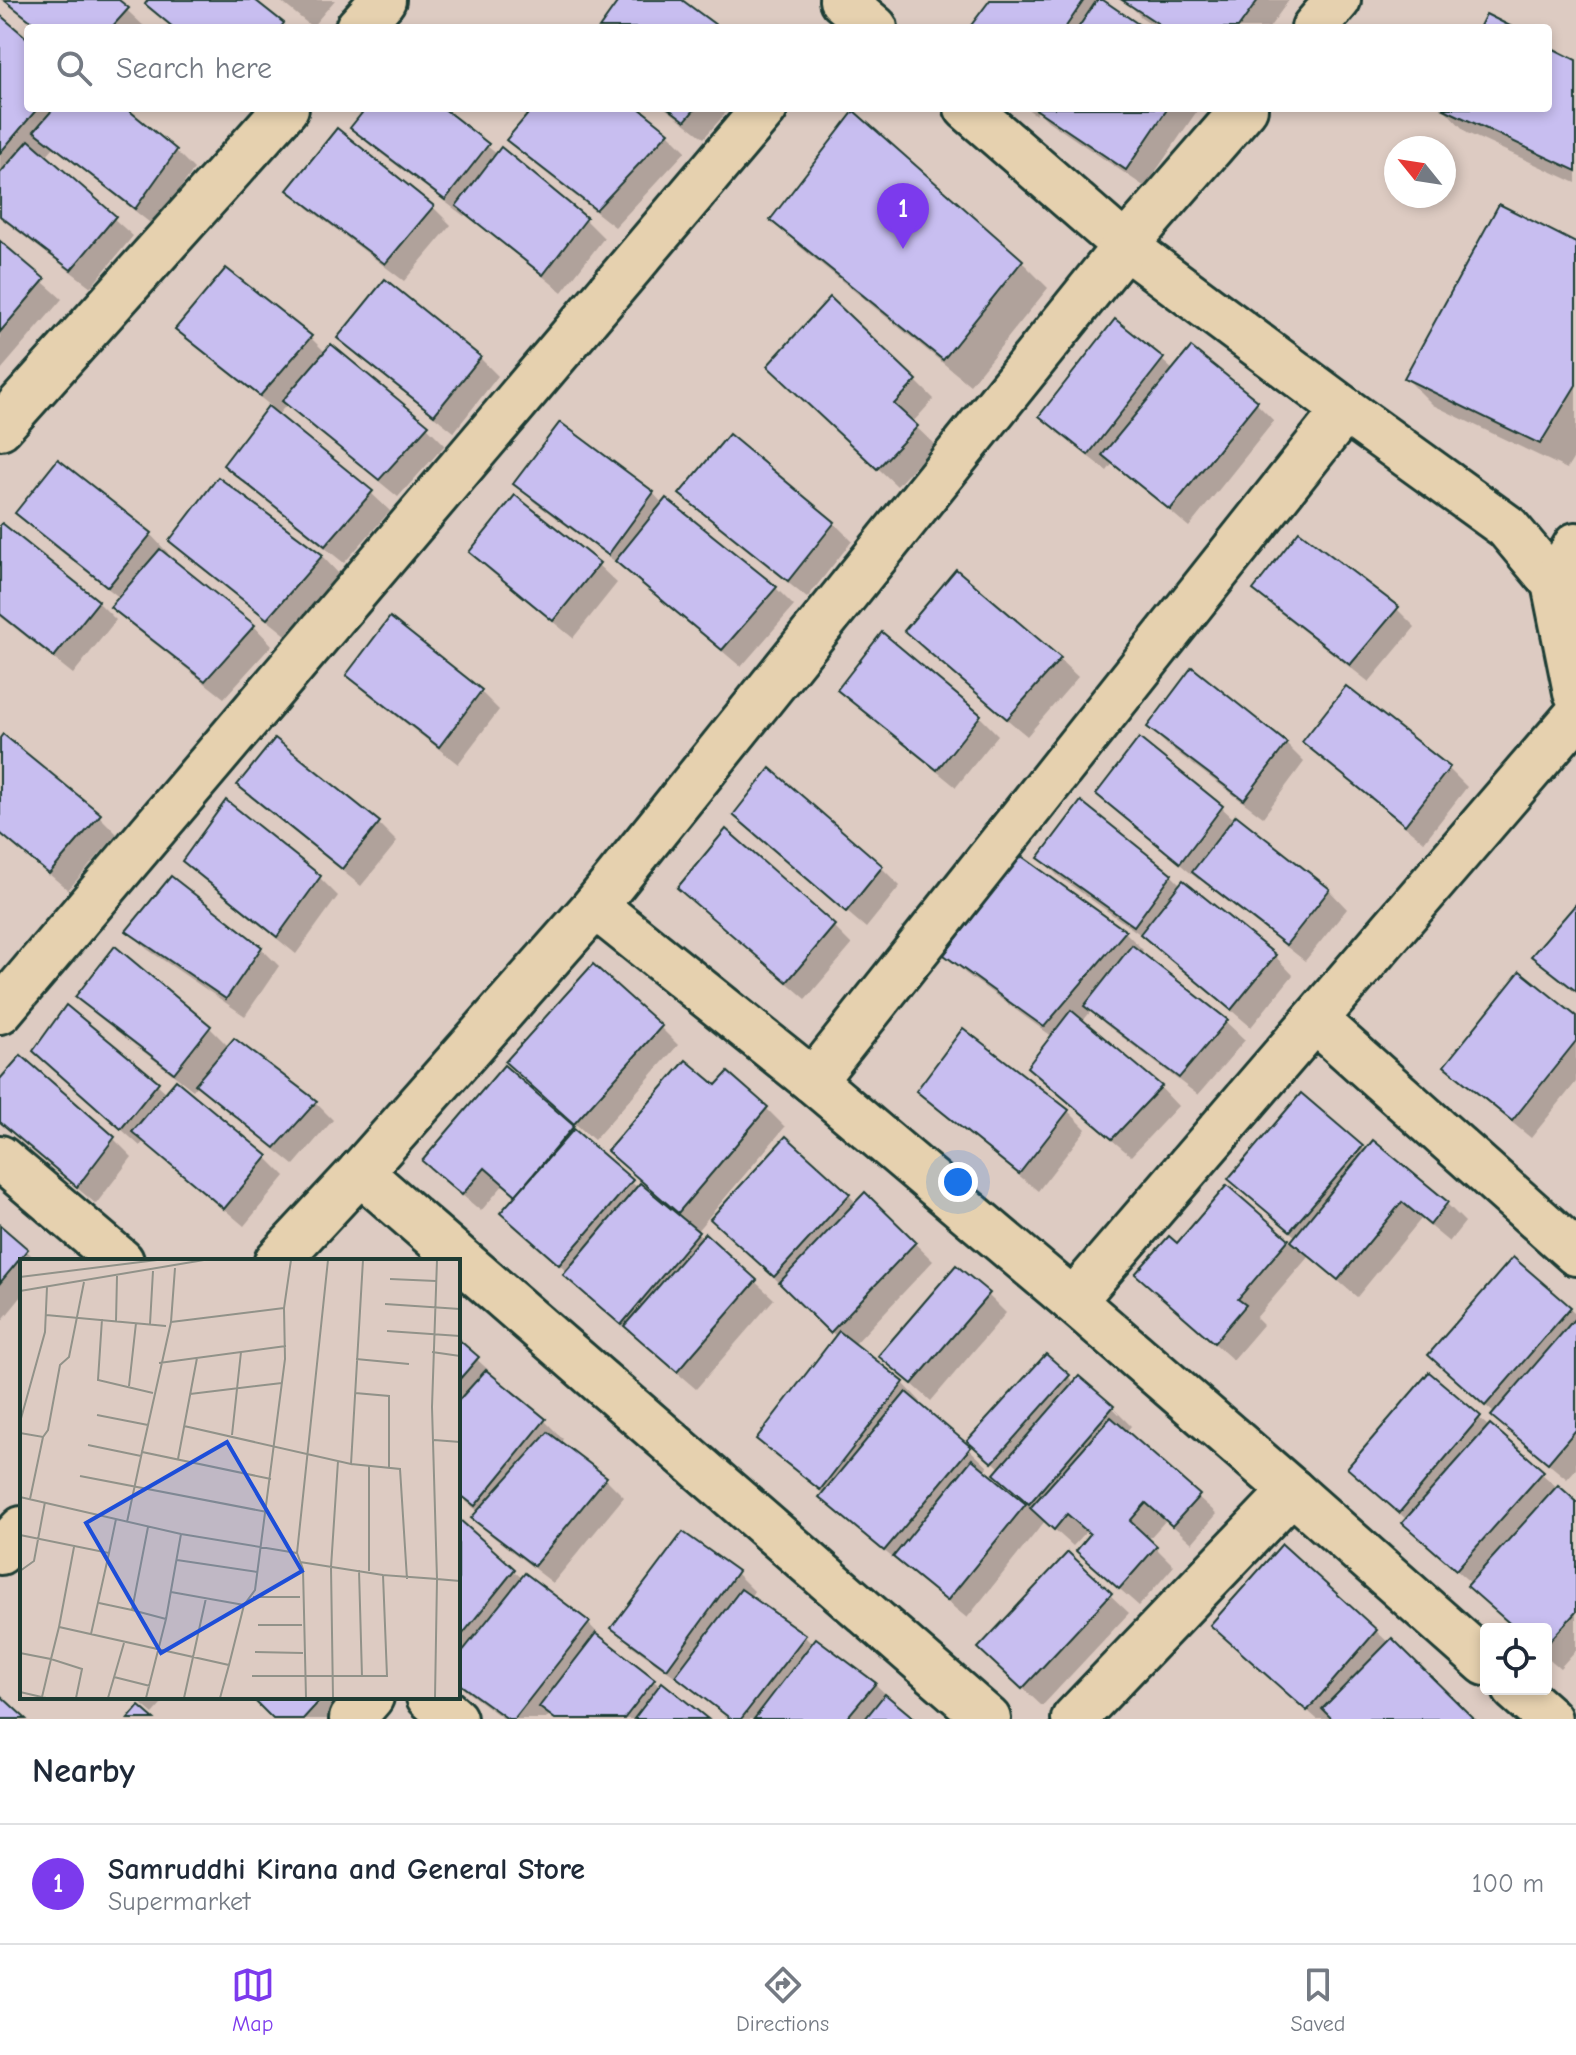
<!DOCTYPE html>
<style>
:root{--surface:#fff;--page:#f2f2f3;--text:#1f2937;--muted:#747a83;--line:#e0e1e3;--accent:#7c3aed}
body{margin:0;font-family:"Comic Neue",sans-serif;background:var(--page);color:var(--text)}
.controls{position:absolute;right:24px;bottom:24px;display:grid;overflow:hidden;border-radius:8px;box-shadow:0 4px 12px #0003}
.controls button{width:72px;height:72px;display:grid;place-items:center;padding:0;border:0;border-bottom:2px solid var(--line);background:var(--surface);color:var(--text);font:40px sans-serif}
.compass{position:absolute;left:1384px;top:136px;width:72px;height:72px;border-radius:50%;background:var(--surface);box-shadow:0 4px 12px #0003;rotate:300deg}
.you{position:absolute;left:958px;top:1182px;width:28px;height:28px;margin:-20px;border:6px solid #fff;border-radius:50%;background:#1a73e8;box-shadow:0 0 0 12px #1a73e833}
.badge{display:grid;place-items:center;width:52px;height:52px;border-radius:50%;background:var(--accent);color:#fff;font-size:26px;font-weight:700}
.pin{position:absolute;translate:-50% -66px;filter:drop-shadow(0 2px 4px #0008)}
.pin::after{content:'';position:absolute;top:42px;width:28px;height:24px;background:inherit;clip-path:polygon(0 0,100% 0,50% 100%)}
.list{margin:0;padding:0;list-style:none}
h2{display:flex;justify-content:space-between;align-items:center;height:104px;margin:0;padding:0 32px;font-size:34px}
h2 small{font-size:26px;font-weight:400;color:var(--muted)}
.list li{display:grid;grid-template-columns:52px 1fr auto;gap:24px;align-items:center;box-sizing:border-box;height:120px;padding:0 32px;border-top:2px solid var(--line)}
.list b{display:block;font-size:30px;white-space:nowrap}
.list p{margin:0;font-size:26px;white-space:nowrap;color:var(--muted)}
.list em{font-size:26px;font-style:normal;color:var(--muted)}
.icon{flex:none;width:44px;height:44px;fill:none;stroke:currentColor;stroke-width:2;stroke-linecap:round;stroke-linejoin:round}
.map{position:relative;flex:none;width:1576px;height:1719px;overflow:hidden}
.search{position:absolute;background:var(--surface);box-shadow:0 4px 12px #0003;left:24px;right:24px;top:24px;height:88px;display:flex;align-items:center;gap:20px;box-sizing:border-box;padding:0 28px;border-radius:8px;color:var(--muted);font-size:30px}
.sheet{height:224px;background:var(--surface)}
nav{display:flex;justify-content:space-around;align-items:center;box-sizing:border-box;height:112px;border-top:2px solid var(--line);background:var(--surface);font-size:22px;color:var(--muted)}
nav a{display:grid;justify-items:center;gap:4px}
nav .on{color:var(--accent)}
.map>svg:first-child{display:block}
.shadow{fill:#0003}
.building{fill:#c8bef0;stroke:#1f3d34;stroke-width:2}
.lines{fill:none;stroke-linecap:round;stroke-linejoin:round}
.minor-casing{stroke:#1f3d34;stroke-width:50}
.minor{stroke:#e6d1af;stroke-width:44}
.inset-road{fill:none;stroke:#919289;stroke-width:2}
.view{fill:#1d4ed8;fill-opacity:0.15;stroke:#1d4ed8;stroke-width:4}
.inset-edge{fill:none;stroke:#1f3d34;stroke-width:4}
</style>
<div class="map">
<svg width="1576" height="1719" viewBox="0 0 1576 1719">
<rect width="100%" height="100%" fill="#ddcbc2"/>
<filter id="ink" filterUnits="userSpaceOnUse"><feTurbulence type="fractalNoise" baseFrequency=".0125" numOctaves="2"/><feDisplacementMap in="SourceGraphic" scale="16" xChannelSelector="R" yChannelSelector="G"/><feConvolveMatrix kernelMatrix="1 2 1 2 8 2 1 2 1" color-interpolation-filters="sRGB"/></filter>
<g filter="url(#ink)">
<g class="shadow">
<polygon points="4,0 116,0 146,28 38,28"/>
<polygon points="279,0 335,0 312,27"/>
<polygon points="992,0 1099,0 1140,28 972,28"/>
<polygon points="1125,0 1289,0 1269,28 1158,28 1141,17"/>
<polygon points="0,17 28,42 28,108 123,108 176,151 194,169 154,226 54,147 45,157 133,236 91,287 0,218"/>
<polygon points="1548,48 1576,62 1576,183 1467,133 1443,108 1548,108"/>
<polygon points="368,108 440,108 498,155 502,150 586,220 604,238 562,292 466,214 464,216 371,146 352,128"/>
<polygon points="536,108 636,108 668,133 686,151 615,227 527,158 509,140"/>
<polygon points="665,108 730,108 704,138"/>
<polygon points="1026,108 1199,108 1145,187 1048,121 1038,111 1036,115"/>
<polygon points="289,189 433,207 451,225 404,281 308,208"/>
<polygon points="773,220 1022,262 1048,288 970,385 800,247"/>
<polygon points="0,244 62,299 0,371"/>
<polygon points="1576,245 1576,454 1567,469 1433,405 1406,378"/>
<polygon points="178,329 310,337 326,353 427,427 445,445 398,497 303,419 288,403 277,416 371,493 390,511 344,563 244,483 226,465 271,406 196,347"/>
<polygon points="339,338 480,358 498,376 454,432 358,356"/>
<polygon points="1162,360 1174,371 1256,403 1274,421 1189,527 1113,463 1107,471 1059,434 1041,416"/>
<polygon points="916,381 934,399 912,423 935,445 897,486 788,384"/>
<polygon points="516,484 653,493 663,504 666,500 776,588 794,606 741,667 628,571 534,502"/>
<polygon points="682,494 834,523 852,541 807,598 700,512"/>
<polygon points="17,513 150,534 168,553 166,556 254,626 272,645 224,698 131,625 113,607 120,598 35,531"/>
<polygon points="0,528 98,602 116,620 73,674 0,616"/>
<polygon points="172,541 322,556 340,575 286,635 190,559"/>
<polygon points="472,552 598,565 617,583 573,638 490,571"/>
<polygon points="1256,590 1397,609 1415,627 1369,682 1274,608"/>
<polygon points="391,620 481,692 499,710 458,764 367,693 349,675"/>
<polygon points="906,631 1059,659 1078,677 1027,736 924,650"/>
<polygon points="882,635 980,717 998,735 956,787 858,708 839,690"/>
<polygon points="1346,689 1449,769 1467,787 1424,842 1323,760 1304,742"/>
<polygon points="1149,727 1286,744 1304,762 1263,817 1167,745"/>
<polygon points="0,741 99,816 117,834 68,890 0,833"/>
<polygon points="276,741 379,824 397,842 361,886 258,803 240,785"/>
<polygon points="1139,741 1222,808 1235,820 1329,890 1347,909 1305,961 1213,890 1201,877 1199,880 1117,812 1099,794"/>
<polygon points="771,770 882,868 900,886 866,928 754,833 736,815"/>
<polygon points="1020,857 1125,932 1143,950 1140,954 1226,1022 1245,1040 1198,1095 1105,1024 1092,1010 1082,1022 1160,1087 1178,1106 1131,1156 1048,1086 1030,1067 1053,1037 965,973 947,954"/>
<polygon points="1040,858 1171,875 1181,885 1183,883 1275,956 1293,975 1251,1027 1148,940 1058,876"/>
<polygon points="184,861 319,877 338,896 296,954 203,879"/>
<polygon points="698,906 834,927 852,945 806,999"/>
<polygon points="1576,907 1576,993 1552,974 1534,956"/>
<polygon points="129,931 261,948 279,966 245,1016 147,949"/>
<polygon points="115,949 210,1028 229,1047 315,1102 333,1120 294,1165 216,1102 198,1084 193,1090 96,1015 78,997"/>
<polygon points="1576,1018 1576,1082 1531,1138 1465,1084 1447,1066"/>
<polygon points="660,1027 678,1045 594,1140 526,1081"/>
<polygon points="504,1068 638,1188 660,1203 663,1200 610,1151 716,1088 767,1109 785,1127 696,1232 703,1239 705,1236 774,1299 696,1389 584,1293 565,1275 568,1273 503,1213 518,1196 504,1184 481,1211 443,1179"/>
<polygon points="54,1069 157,1084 167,1093 176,1082 267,1158 285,1176 244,1226 144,1141 140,1146"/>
<polygon points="0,1082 114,1139 132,1157 96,1204 0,1123"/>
<polygon points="919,1091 1068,1111 1086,1129 1038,1191 937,1109"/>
<polygon points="1301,1096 1366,1151 1373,1143 1447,1204 1465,1222 1449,1242 1421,1219 1357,1297 1309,1256 1256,1318 1263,1325 1233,1360 1137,1274 1177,1246 1227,1188 1291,1243 1296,1237 1249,1197 1231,1179"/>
<polygon points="849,1195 857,1204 865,1195 933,1261 854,1345 903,1383 921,1402 918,1405 969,1449 988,1467 984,1471 1019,1501 1021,1499 997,1474 1001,1469 979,1449 1046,1356 1076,1384 1080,1379 1113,1408 1131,1426 1126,1432 1217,1514 1192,1543 1166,1520 1148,1540 1174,1566 1139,1606 1097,1569 1092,1535 1087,1531 1073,1546 1045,1521 967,1618 840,1515 821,1496 824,1494 777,1457 758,1439 837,1337 731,1237"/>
<polygon points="0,1228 38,1261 22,1261 22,1296 0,1323"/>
<polygon points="988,1295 1006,1313 931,1401 881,1356"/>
<polygon points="1570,1308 1576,1314 1576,1469 1567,1479 1512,1434 1494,1416 1495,1414 1430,1355"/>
<polygon points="458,1342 496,1377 494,1379 545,1421 563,1439 560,1443 605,1478 624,1497 553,1583 492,1536 474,1518 479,1512 458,1495"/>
<polygon points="1479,1418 1576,1504 1576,1650 1560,1668 1546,1656 1546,1629 1516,1629 1472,1584 1423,1541 1407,1520 1350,1468"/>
<polygon points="458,1523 523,1579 588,1623 606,1642 661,1687 705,1719 555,1719 550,1714 546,1719 504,1719 466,1691 458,1684"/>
<polygon points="1282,1547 1376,1631 1471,1719 1317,1719 1231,1643"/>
<polygon points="1068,1555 1129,1613 1042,1706 999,1666"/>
<polygon points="736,1573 754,1591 750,1598 805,1637 813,1645 816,1640 875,1684 912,1719 729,1719 687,1685 632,1646 614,1627"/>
<polygon points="133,1697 168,1697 153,1714"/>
<polygon points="254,1697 357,1697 338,1719 276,1719"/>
</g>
<g class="building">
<polygon points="4,0 119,0 129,8 111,28 40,28"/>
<polygon points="148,0 255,0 284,23 280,28 174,28 145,4"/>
<polygon points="619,0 682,0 720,28 599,28"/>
<polygon points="990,0 1084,0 1065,28 969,28"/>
<polygon points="1097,0 1103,0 1144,28 1078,28"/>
<polygon points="1122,0 1258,0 1238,28 1165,28"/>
<polygon points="1486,14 1514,28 1479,28"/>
<polygon points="0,15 28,39 28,108 38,108 0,153"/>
<polygon points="1548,46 1576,60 1576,171 1442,108 1548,108"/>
<polygon points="54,108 126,108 177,150 135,209 34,131"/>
<polygon points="366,108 443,108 489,144 445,200 350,128"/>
<polygon points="533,108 639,108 669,132 596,210 506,140"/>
<polygon points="668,108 696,108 685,121"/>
<polygon points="1034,108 1168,108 1126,170"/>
<polygon points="854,111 1023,260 943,360 770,220"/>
<polygon points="337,128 434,206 385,264 287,190"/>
<polygon points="29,140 116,216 71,270 0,216 0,173"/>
<polygon points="501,147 587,218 543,275 456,206"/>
<polygon points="1499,204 1576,243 1576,385 1540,444 1404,378"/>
<polygon points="0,241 45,279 0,332"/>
<polygon points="226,268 312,336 260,396 175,329"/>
<polygon points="385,279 481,357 434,415 337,338"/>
<polygon points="830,297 917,380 894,404 918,426 877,469 767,366"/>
<polygon points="1115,319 1164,358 1088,455 1039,416"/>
<polygon points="331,344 429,425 379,480 282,401"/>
<polygon points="1191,347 1258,401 1170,510 1102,455"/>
<polygon points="268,406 373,491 325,546 223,465"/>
<polygon points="560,422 654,492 608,555 513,484"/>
<polygon points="729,434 835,522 788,581 679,494"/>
<polygon points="58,459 152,533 108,587 15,513"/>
<polygon points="218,477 323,555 267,619 169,541"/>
<polygon points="515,495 600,563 553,621 469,552"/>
<polygon points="666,498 777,587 722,650 615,561"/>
<polygon points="2,523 99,601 54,657 0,614 0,525"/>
<polygon points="1299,531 1399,607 1350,665 1253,590"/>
<polygon points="160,549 255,625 205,681 110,607"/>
<polygon points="956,569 1061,658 1007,719 904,631"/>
<polygon points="390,617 482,690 439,747 346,675"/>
<polygon points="882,632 981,715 937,770 837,690"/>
<polygon points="1192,667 1287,743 1244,800 1147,727"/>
<polygon points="1346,686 1450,767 1405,825 1302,742"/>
<polygon points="3,734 101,814 49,874 0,833 0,738"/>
<polygon points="275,738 380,822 342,869 237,785"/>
<polygon points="1139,738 1223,806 1180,863 1096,794"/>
<polygon points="770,768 883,866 846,912 733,815"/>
<polygon points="226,800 321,876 277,937 182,861"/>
<polygon points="1081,801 1172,874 1134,926 1038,858"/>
<polygon points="1236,815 1330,889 1286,945 1192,872"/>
<polygon points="726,829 835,925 787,982 677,888"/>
<polygon points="1020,855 1126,931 1044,1027 944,955"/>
<polygon points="171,876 262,947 226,999 126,931"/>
<polygon points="1183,880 1276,955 1231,1010 1140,934"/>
<polygon points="1576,904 1576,991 1531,956"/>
<polygon points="1132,945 1228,1020 1179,1078 1084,1006"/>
<polygon points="115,946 211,1026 174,1073 75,997"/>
<polygon points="593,964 662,1026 574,1124 505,1062"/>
<polygon points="1520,971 1576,1016 1576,1041 1512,1121 1444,1066"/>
<polygon points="66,1005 159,1082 121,1129 33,1051"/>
<polygon points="1071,1010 1162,1086 1112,1139 1027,1067"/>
<polygon points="963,1028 1069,1110 1019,1174 916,1091"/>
<polygon points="234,1038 317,1101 275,1148 195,1084"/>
<polygon points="21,1055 115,1137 77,1187 0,1122 0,1079"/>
<polygon points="686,1060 716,1085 728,1072 768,1107 678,1213 607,1151"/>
<polygon points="504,1065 574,1126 516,1195 485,1168 462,1195 422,1161"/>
<polygon points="176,1080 268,1156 224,1209 132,1132"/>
<polygon points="1301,1093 1363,1146 1290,1231 1228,1179"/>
<polygon points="574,1129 633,1180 559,1265 500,1213"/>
<polygon points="786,1136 850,1194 774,1277 710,1219"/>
<polygon points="1373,1140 1448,1202 1430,1225 1402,1202 1338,1280 1291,1241"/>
<polygon points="640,1183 699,1232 621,1325 563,1275"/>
<polygon points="1227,1185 1289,1239 1238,1299 1246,1305 1214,1343 1135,1274 1169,1236 1177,1243"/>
<polygon points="865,1192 916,1242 830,1333 779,1283"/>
<polygon points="0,1225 28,1249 0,1283"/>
<polygon points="705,1233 757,1280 677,1372 624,1326"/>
<polygon points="1513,1257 1571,1307 1485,1406 1428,1355"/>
<polygon points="956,1265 990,1293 912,1384 878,1356"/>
<polygon points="1576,1317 1576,1430 1548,1463 1491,1416"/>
<polygon points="839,1331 904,1382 820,1490 756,1439"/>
<polygon points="458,1339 479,1357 458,1381"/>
<polygon points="1046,1354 1070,1375 992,1463 967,1441"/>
<polygon points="486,1370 546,1419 475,1506 458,1493 458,1401"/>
<polygon points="1429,1372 1481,1416 1399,1513 1347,1468"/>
<polygon points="1079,1376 1114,1406 1029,1504 994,1474"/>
<polygon points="906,1392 971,1447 884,1551 819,1497"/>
<polygon points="1111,1417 1200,1495 1172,1526 1146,1503 1130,1521 1157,1546 1119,1589 1076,1551 1090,1534 1067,1514 1054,1530 1030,1508"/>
<polygon points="1490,1424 1544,1471 1456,1570 1402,1523"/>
<polygon points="548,1432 607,1477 534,1566 471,1518"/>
<polygon points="972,1459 1026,1504 947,1601 893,1557"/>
<polygon points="1558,1485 1576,1501 1576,1612 1546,1645 1546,1629 1516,1629 1467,1586"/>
<polygon points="459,1519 515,1569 458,1640 458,1520"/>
<polygon points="683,1532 738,1571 667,1669 611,1628"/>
<polygon points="1282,1544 1377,1630 1307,1711 1210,1625"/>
<polygon points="1068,1552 1112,1593 1022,1689 978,1648"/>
<polygon points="525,1573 590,1622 514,1719 508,1719 458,1683 458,1657"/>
<polygon points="741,1589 806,1635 741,1719 731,1719 675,1676"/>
<polygon points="596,1633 655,1679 624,1719 555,1719 539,1707"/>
<polygon points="816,1638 876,1683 846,1719 754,1719"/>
<polygon points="1392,1638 1474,1719 1332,1719 1322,1709"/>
<polygon points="662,1682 708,1719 634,1719"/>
<polygon points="885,1694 915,1719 865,1719"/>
<polygon points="0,1695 26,1719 0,1719"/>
<polygon points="251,1697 323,1697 303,1719 273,1719"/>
<polygon points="139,1706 154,1719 128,1719"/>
</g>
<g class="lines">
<defs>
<g id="minor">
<polyline points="842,0 875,28"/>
<polyline points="358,28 383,0"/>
<polyline points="1314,28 1338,0"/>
<polyline points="967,108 1125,246 1345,410 1507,527 1554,583 1576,692"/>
<polyline points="0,427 286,108"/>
<polyline points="1554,583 1576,545"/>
<polyline points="595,906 813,1081 1073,1301 1292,1491"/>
<polyline points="0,1011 765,108"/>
<polyline points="1315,1020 1576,1253"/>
<polyline points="813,1081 1345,410"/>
<polyline points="0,1158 121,1261"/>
<polyline points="360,1172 988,1719"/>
<polyline points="277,1261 360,1172 595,906 1125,246 1245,108"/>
<polyline points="1073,1301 1576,716"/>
<polyline points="0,1552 22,1529"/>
<polyline points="1515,1689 1549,1719"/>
<polyline points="429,1697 454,1719"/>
<polyline points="352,1719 371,1697"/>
<polyline points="1074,1719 1292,1491 1486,1663"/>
</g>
</defs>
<use href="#minor" class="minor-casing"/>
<use href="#minor" class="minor"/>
</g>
</g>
<g transform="translate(20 1259)">
<rect width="440" height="440" fill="#ddcbc2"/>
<path class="inset-road" d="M417,1L412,148L417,320L440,322M0,18L137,1M370,20L416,22M0,32L184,1M365,45L440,50M26,56L146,67M82,60L78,121L133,134M96,62L97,17M151,63L264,49M130,65L133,12M367,72L440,77M412,93L440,97M336,100L389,105M139,104L266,87M109,127L116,64M335,134L369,137V208M170,135L262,124M77,156L128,166M0,163L25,73L27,28M164,167L331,205L343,1M0,174L23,178L28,171L40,106L49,98L64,23M212,176L221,93M414,181L440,183M68,186L121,197M122,193L151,63L155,9M158,200L177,99M331,205L380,210L387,320M349,207V312M60,217L247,253M0,238L161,275L277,294L308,1M10,240L23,178M107,263L122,193L251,220M0,276L89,294L71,375M89,294L96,260M277,294L283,310L286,439M157,301L237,313M280,303L363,316M339,311L342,418M0,312L14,302L25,243M151,333L224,346M233,338H280M79,344L112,351M146,360L161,275M238,366H282M39,368L54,288M235,393L283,394M0,394L31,400L39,368L209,406L224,346L235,331L265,100L264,49L271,1M232,417H367L363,316L417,320L415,439M94,418L130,427M0,433L26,439M22,438L31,400L62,410L56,439M88,439L104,384M126,439L146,360L112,351L128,268M164,439L186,339M200,439L209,406M313,439L311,308L318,202"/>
<path class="view" d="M207,183L282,312L141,394L66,264Z"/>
<rect width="440" height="440" class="inset-edge"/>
</g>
</svg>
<div class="controls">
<button><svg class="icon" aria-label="locate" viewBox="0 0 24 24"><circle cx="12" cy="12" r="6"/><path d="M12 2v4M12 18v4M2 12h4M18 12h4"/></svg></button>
</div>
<svg class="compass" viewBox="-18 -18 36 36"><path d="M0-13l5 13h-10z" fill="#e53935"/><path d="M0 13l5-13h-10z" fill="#747a83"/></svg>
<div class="you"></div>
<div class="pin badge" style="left:903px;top:249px">1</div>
<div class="search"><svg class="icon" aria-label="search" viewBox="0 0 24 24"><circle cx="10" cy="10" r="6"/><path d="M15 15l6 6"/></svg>Search here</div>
</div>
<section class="sheet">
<h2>Nearby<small></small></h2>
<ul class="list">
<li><span class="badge">1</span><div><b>Samruddhi Kirana and General Store</b><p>Supermarket</p></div><em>100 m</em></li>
</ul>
</section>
<nav>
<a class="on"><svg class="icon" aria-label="map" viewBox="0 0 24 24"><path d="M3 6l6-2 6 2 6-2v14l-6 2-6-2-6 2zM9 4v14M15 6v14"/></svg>Map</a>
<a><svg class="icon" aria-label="directions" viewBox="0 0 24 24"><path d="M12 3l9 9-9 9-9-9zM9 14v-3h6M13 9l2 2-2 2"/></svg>Directions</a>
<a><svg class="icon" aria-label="saved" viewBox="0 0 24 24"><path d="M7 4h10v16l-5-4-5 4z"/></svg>Saved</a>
</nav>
